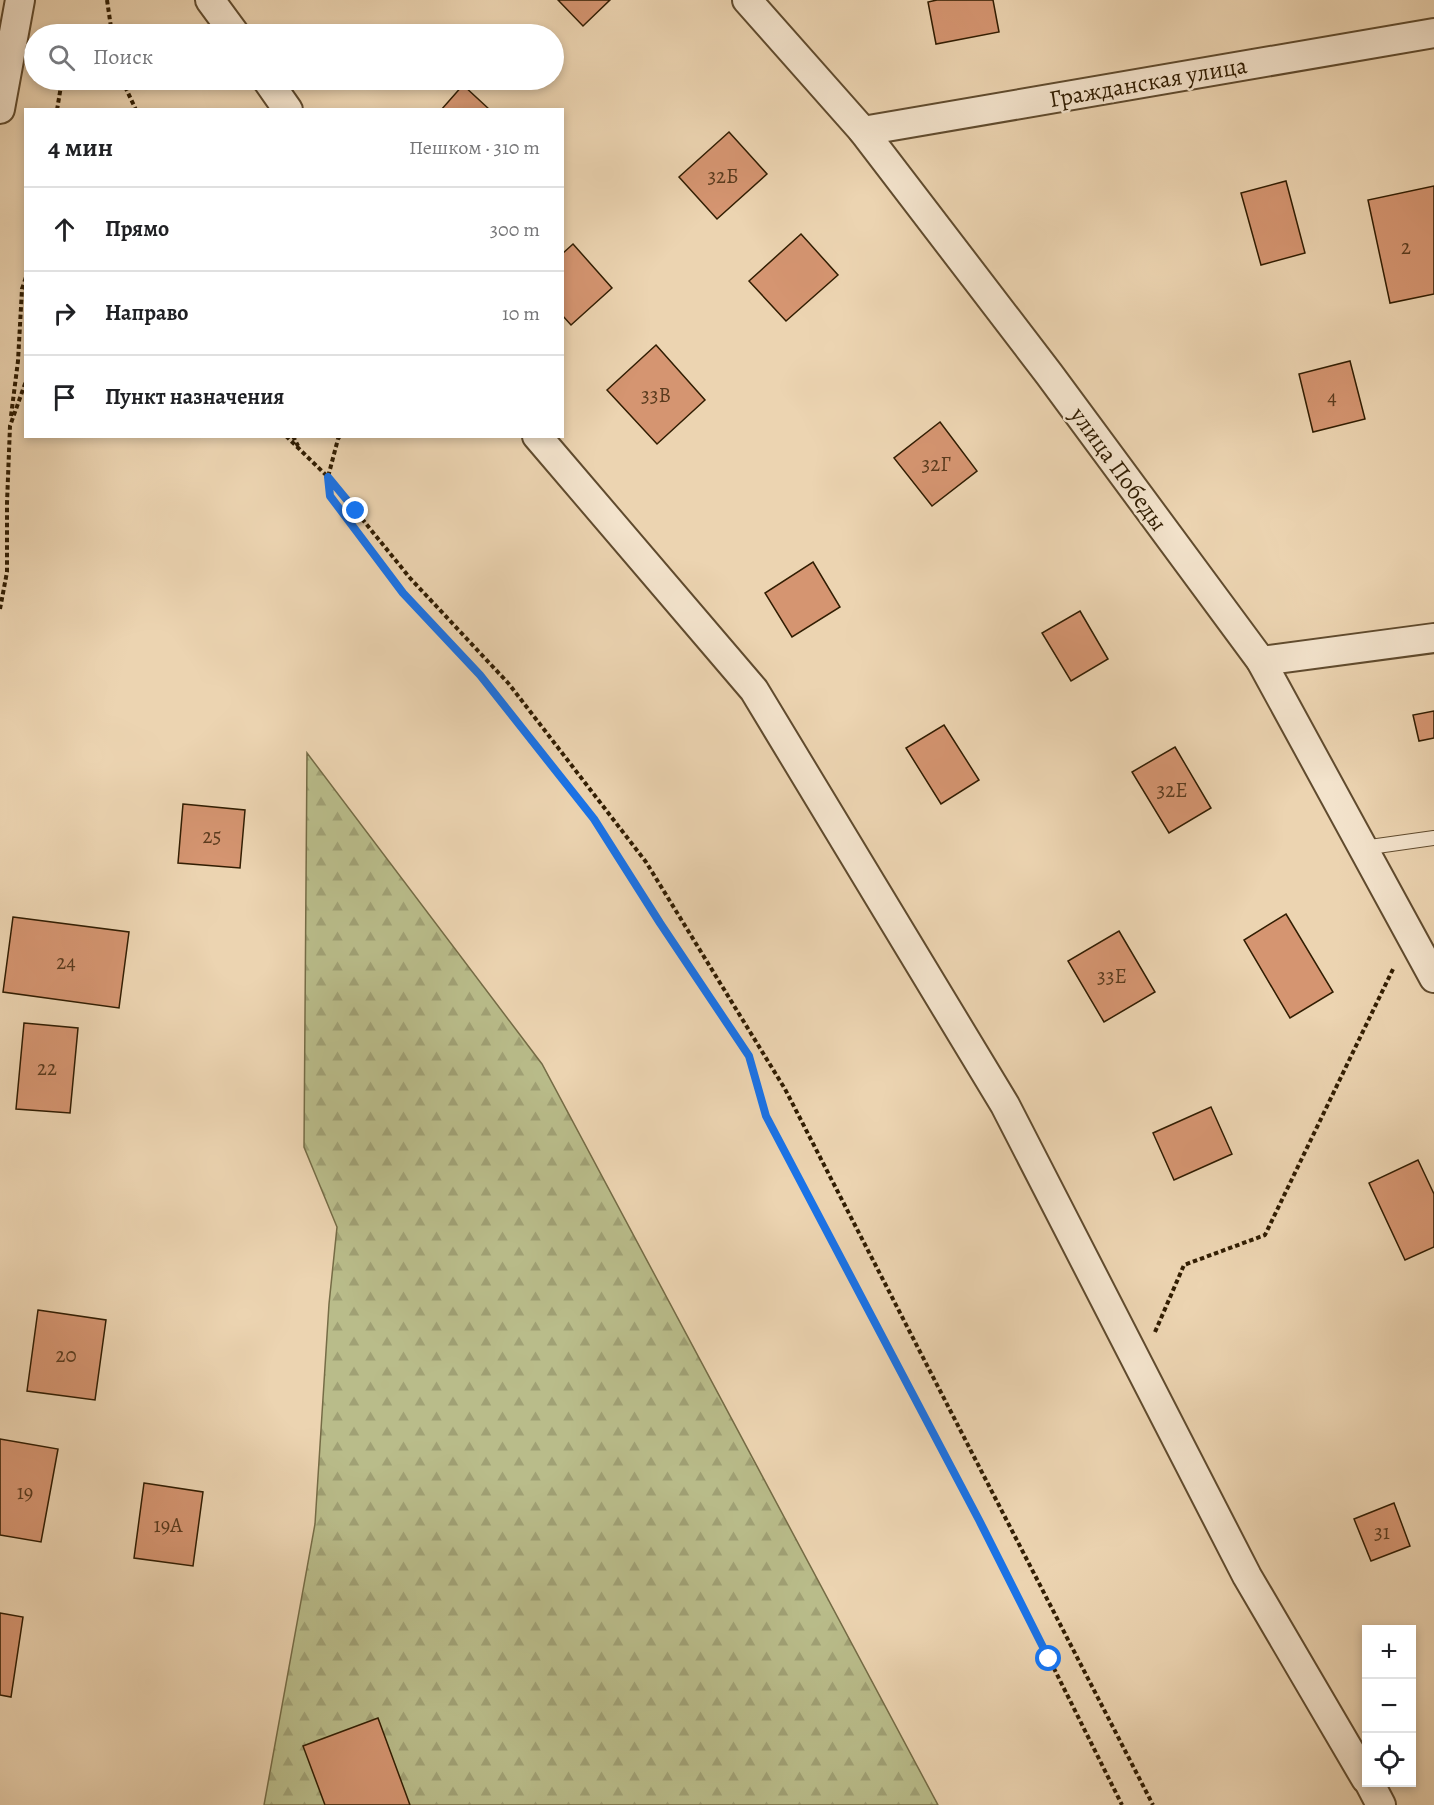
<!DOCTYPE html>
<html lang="ru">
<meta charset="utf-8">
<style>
:root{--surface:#fff;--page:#f6f6f6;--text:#202124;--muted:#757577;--line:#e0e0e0}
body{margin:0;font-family:Alegreya,serif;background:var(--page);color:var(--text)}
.controls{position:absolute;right:18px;bottom:18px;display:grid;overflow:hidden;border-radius:0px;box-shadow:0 3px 9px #0003}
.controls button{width:54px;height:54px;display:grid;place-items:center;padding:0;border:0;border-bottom:2px solid var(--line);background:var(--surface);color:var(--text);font:30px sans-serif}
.stop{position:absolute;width:18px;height:18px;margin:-14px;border:4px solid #1a73e8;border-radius:50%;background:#fff}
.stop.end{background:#1a73e8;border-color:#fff;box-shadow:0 2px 6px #0008}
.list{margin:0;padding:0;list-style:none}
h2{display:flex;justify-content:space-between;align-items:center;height:78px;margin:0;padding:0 24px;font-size:26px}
h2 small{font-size:20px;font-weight:400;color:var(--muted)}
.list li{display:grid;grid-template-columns:39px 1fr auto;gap:18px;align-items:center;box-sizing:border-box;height:84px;padding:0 24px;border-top:2px solid var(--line)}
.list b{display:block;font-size:22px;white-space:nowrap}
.list em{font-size:20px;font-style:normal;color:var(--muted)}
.icon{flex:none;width:33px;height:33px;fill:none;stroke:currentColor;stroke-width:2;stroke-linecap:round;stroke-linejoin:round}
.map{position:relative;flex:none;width:1434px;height:1805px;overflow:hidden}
.search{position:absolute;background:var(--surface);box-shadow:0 3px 9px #0003;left:24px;top:24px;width:540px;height:66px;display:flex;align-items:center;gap:15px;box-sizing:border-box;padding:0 21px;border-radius:33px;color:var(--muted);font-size:22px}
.panel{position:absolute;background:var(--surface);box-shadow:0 3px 9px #0003;left:24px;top:108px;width:540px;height:330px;border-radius:0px}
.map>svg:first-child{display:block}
.forest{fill:url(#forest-firs);stroke:#756c46;stroke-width:1.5}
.building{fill:#d59571;stroke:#311d02;stroke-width:1.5}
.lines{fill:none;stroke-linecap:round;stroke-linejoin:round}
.service-casing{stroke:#604b2e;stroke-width:16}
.minor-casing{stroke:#604b2e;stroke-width:32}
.path{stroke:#311d02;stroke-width:4;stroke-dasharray:4.5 3;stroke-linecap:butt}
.service{stroke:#f3e3cc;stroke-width:14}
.minor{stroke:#f3e3cc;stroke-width:28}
.route{stroke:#1a73e8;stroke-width:8}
.labels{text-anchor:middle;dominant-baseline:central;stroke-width:5;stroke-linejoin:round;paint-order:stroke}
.number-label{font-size:21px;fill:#5a3b1e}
.street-label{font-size:24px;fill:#311d02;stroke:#f3e3cc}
</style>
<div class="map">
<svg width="1434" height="1805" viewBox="0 0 1434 1805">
<defs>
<pattern id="forest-firs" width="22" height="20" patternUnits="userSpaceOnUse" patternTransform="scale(1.5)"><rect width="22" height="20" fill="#b9bc8a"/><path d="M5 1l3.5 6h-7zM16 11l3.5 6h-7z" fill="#a0a175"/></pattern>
</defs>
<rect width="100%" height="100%" fill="#ecd4b1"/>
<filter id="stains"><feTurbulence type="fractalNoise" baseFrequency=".00333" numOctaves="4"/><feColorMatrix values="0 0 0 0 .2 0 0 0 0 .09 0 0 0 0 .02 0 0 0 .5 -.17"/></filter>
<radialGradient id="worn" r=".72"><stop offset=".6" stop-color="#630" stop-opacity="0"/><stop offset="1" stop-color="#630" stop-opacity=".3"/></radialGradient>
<polygon class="forest" points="307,753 542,1064 938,1805 264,1805 315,1524 329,1304 337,1227 304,1147"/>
<g class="building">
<polygon points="558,0 610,0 583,26"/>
<polygon points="937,0 993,0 999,32 936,44 928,2"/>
<polygon points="463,85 490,110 441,110"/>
<polygon points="729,132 767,174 717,219 679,177"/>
<polygon points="1286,181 1305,253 1261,265 1241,193"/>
<polygon points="1434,186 1434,294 1390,303 1368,200"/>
<polygon points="801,234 838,275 786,321 749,281"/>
<polygon points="573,244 612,288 571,325 562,315 562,254"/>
<polygon points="656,345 705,400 657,444 607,390"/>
<polygon points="1350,361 1365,419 1313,432 1299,374"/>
<polygon points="940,422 977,471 932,506 894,458"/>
<polygon points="813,562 840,607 792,637 765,593"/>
<polygon points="1080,611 1108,659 1071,681 1042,633"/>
<polygon points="1434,711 1434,738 1419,741 1413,715"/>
<polygon points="944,725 979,780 941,804 906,748"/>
<polygon points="1175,747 1211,808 1169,833 1132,772"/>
<polygon points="183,804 245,810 240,868 178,863"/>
<polygon points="1286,914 1333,992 1290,1018 1244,940"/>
<polygon points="13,917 129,932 119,1008 3,992"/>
<polygon points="1119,931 1155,992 1104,1022 1068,961"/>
<polygon points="24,1023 78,1028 70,1113 16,1109"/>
<polygon points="1211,1107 1232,1154 1174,1180 1153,1133"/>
<polygon points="1418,1160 1434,1194 1434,1247 1405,1260 1369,1183"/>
<polygon points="38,1310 106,1320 95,1400 27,1391"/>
<polygon points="0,1439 58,1449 41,1542 0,1535"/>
<polygon points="144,1483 203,1492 193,1566 134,1558"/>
<polygon points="1394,1503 1410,1546 1371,1561 1354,1519"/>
<polygon points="0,1613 23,1617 11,1697 0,1695"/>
<polygon points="378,1718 410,1805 325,1805 303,1746"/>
</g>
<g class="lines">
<defs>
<polyline id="service" points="1363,848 1434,838"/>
<g id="minor">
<polyline points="210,0 235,34"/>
<polyline points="747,0 863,131 1049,374 1261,661 1434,978"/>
<polyline points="267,80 288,110"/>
<polyline points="0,109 20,0"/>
<polyline points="863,131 1434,33"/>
<polyline points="537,436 754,690 1005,1105 1247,1576 1366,1779"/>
<polyline points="1261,661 1434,638"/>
<polyline points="1369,1782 1381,1805"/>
</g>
</defs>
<use href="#service" class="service-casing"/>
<use href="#minor" class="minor-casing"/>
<g class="path">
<polyline points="107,0 112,34"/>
<polyline points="122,80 136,110"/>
<polyline points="57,110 62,80"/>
<polyline points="11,416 18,361 22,289 26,277"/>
<polyline points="286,436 328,477 410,578 509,684 646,862 785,1089 1153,1805"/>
<polyline points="293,436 298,446"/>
<polyline points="340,436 338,439 328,477 330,496 403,593 480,675 594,819 660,923 749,1056 766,1116 1001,1562 1122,1805"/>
<polyline points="0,609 7,572 7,503 10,426 26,381"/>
<polyline points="1155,1332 1184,1265 1265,1235 1394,967"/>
</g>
<use href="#service" class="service"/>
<use href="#minor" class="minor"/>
</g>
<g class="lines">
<polyline class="route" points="356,511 328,477 330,496 403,593 480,675 594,819 660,923 749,1056 766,1116 979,1520 1049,1659"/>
</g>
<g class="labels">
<g class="number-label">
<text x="723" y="176">32Б</text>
<text x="1406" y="247">2</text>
<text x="656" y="395">33В</text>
<text x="1332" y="397">4</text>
<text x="936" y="464">32Г</text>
<text x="1172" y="790">32Е</text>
<text x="212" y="836">25</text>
<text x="66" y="962">24</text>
<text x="1112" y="976">33Е</text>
<text x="47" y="1068">22</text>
<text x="66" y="1355">20</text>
<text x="25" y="1492">19</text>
<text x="168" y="1525">19А</text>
<text x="1382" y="1532">31</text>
</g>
<g class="street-label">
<text transform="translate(1148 82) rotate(-10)">Гражданская улица</text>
<text transform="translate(1119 469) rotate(54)">улица Победы</text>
</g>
</g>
<rect width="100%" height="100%" filter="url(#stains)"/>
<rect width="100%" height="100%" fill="url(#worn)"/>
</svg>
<div class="controls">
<button>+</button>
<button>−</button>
<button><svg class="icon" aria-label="locate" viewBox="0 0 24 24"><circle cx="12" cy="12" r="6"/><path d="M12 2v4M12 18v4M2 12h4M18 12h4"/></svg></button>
</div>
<div class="stop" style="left:1049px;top:1659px"></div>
<div class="stop end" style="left:356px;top:511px"></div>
<div class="search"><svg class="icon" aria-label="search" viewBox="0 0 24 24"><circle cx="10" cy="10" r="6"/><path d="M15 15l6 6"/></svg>Поиск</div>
<section class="panel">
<h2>4 мин<small>Пешком · 310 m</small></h2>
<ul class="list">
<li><svg class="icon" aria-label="ahead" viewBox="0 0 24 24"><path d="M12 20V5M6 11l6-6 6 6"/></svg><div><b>Прямо</b></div><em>300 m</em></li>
<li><svg class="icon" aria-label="right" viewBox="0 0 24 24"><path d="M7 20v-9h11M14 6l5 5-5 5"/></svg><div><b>Направо</b></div><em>10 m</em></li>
<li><svg class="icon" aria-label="arrive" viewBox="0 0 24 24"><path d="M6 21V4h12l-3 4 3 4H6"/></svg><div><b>Пункт назначения</b></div></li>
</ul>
</section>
</div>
